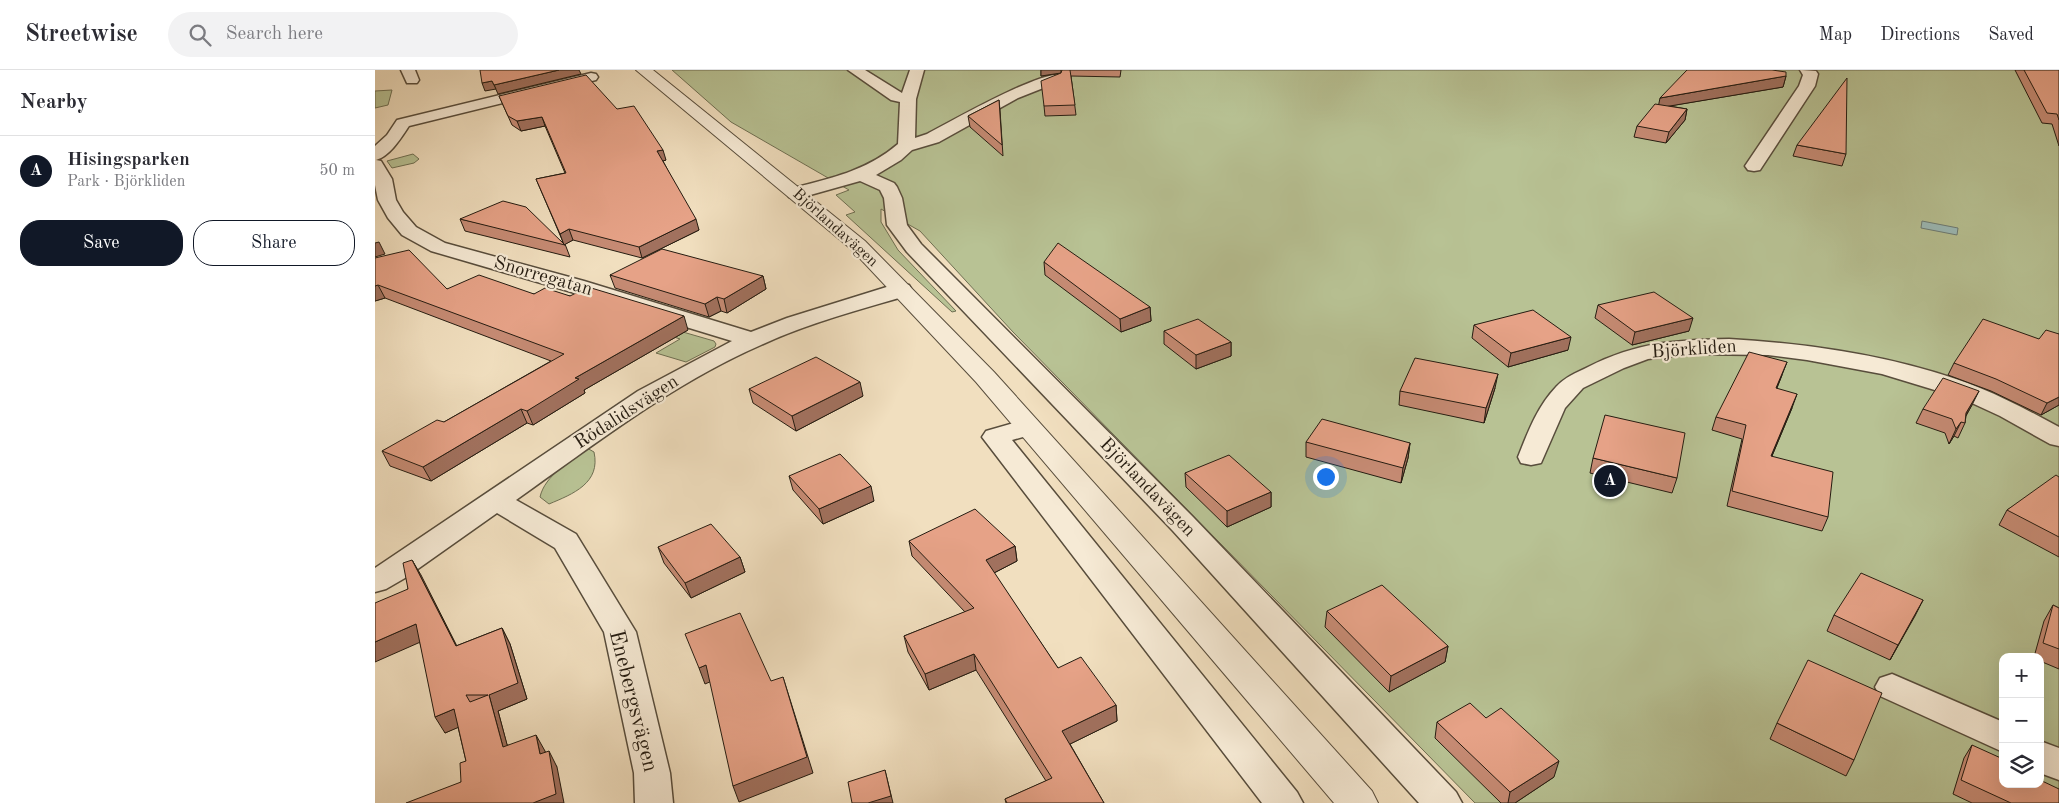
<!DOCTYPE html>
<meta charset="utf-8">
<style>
:root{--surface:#fff;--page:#f2f2f3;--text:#2b2b33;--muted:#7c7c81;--line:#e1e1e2;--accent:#111827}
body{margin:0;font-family:"Old Standard TT",serif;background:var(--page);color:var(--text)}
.controls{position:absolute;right:15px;bottom:15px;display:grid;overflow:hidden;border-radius:10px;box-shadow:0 5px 20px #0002}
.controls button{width:45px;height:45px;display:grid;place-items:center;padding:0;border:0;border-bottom:1px solid var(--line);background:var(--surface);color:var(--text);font:25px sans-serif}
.you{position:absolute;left:950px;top:406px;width:18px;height:18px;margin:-12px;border:4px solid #fff;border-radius:50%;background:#1a73e8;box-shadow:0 0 0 8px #1a73e833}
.badge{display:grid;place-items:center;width:32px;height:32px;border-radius:50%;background:var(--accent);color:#fff;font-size:16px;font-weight:700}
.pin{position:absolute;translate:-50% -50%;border:2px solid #fff;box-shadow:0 1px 5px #0006}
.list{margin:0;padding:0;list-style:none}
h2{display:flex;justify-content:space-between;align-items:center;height:65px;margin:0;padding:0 20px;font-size:21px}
h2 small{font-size:16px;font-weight:400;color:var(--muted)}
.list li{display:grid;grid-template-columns:32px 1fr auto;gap:15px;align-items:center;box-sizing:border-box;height:70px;padding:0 20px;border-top:1px solid var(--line)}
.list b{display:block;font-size:19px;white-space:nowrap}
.list p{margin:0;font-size:16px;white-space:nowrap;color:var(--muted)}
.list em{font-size:16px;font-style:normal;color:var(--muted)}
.actions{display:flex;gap:10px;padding:15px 20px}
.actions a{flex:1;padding:11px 0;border:1px solid var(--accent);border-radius:20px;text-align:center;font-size:18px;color:var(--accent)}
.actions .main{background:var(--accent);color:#fff}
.icon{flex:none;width:28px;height:28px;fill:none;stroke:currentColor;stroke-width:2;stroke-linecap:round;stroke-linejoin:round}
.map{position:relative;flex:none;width:1684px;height:733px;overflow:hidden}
header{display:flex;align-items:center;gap:30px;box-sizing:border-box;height:70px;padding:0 25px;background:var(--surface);border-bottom:1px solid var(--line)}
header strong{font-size:24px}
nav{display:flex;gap:28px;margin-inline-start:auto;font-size:18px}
.search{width:350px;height:45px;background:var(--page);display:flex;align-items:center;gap:12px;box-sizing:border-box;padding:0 18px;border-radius:28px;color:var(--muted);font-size:19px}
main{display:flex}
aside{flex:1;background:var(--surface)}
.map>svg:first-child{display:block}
.green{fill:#b8c294;stroke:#6e6f52;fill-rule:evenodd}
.water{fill:#9cbbb8;stroke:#6c7b75}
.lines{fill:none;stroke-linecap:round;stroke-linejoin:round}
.minor-casing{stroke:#584d3c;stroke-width:3}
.tertiary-casing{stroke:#584d3c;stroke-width:2}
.minor{fill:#f6ead5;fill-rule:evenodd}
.tertiary{fill:#f6ead5;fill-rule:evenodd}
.wall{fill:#c68b74;stroke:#251c11}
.shaded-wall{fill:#a1715e;stroke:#251c11}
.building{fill:#e6a287;stroke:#251c11;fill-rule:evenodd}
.labels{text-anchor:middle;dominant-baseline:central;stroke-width:4.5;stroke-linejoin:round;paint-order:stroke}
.far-street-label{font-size:16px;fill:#251c11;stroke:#f6ead5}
.street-label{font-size:19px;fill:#251c11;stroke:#f6ead5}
.near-street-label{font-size:22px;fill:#251c11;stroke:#f6ead5}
</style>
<header>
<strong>Streetwise</strong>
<div class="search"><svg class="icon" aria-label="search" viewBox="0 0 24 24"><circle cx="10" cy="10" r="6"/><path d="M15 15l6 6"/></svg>Search here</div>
<nav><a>Map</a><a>Directions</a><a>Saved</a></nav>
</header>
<main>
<aside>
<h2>Nearby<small></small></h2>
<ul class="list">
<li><span class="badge">A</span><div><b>Hisingsparken</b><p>Park · Björkliden</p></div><em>50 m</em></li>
</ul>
<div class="actions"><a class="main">Save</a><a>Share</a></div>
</aside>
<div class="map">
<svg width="1684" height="733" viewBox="0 0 1684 733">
<rect width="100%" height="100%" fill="#f1dfbf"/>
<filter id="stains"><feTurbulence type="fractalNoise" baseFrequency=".004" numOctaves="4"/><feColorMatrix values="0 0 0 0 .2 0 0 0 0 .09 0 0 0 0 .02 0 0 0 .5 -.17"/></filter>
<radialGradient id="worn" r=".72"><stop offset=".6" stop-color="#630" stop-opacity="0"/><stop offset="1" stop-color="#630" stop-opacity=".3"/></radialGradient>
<g class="green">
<path d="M297,0H1684V733H1100L638,262L545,161L506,139V152L523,180L581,241L577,242L471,145L480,142L461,125L474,120L356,52ZM1628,587H1665V714H1628Z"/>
<polygon points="17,20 13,35 0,38 0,21"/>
<polygon points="38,84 44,89 39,93 17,98 12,91"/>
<polygon points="301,260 339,271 341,274 340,277 311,292 281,283 305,269 293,265"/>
<path d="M212,378L219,382C226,413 198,424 174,434L165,427C170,405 195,392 212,378Z"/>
</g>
<polygon class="water" points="1547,151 1583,158 1582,165 1546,158"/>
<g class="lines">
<defs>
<g id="minor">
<polygon points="26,0 40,0 44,10 42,13 32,13"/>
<path d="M473,0H490L527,23L535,0H549L541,29L540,68L552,64C575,52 666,0 686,5L688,8L686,11L643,28L564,72L537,80L526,90L501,105L519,113L522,117L527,128L532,155L546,174L818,447L1081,722L1087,733H1044L798,461L532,182L512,155L509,128L505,120L485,111L421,129L414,127L412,123L414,119C453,109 492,101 523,74L525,32L516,30Z"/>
<polygon points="1425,0 1441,1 1443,4 1440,16 1385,100 1379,101 1373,100 1370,96 1424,16 1428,5"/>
<path d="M216,3L221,4L223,7L221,10L34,56C26,68 15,86 1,90L6,91L17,109L21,130L28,142L41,157L70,173L209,211L376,262L412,248L518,215L526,214L534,215L537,220L534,225C484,240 433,253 386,275C297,314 220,374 141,430L201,464L261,562L295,703L298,733H260L259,703L229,562L180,478L122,443L30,508L11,519L0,522V498L263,321L357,271L193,221L56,181L27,165L13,148L3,130L0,115V76L12,65L22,50Z"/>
<path d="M1354,269C1438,274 1527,287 1605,318C1632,329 1658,343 1684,357V376L1675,374L1625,346L1586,328L1507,304L1432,290L1393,285L1316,284L1273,289L1249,298L1208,318L1190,338L1166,393L1156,395L1146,393L1143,387C1153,362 1162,337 1181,317C1190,307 1201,303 1213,297C1262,272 1300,270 1354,269Z"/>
<polygon points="653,349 662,351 666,357 662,363 637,370 922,722 928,733 887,733 607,367 611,361"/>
<polygon points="1517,604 1628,652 1628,682 1505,626 1500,617 1505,608"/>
<polygon points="1665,671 1684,678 1684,710 1665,703"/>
</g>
<polygon id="tertiary" points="261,0 278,0 490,171 619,302 997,721 1003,733 959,733 601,312 476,179"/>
</defs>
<use href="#minor" class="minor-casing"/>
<use href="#tertiary" class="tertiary-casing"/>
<use href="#minor" class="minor"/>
<use href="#tertiary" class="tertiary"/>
</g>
<g class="wall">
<polygon points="666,0 746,0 745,7 696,6 701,45 670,46 669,36 686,3 666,6"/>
<polygon points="1640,0 1684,0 1684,76 1677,54 1667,53"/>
<polygon points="1411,6 1408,17 1294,36 1312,39 1310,50 1291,73 1259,67 1262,56 1284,34"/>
<polygon points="124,26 242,39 291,90 288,91 324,160 267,188 198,170 190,174 195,187 90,161 85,149 188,172 161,109 190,103 170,56 146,61 137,55"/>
<polygon points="624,30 625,40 628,86 595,57 593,46"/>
<polygon points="1422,75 1471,84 1467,96 1418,86"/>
<polygon points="0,188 72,219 195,226 313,260 209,320 210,323 158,355 152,353 56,411 15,396 7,381 69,352 176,291 10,228 0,231"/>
<polygon points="669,192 775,237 776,251 746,262 670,205"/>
<polygon points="235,205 388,206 391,219 352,243 346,241 334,247 240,218"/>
<polygon points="1223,235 1314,261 1257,275 1220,248"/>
<polygon points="1099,255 1193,280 1133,297 1097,268"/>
<polygon points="789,261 856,272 856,286 821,299 789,274"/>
<polygon points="1684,264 1684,335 1666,345 1616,321 1573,305 1579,293"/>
<polygon points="1407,305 1402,318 1417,338 1397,386 1453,447 1447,461 1352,436 1367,369 1337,360 1341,347"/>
<polygon points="1120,318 1109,353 1024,335 1025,321"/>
<polygon points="374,319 488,326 421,361 378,333"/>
<polygon points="1597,335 1591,346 1590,353 1583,368 1579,366 1574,374 1570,363 1541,353 1548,339"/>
<polygon points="931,372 1035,373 1033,388 1026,413 931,387"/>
<polygon points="1218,388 1302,408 1297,423 1215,403"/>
<polygon points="810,403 896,422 896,437 852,457 811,417"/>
<polygon points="414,406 499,431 448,454 418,420"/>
<polygon points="1684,407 1684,487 1624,455 1632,440"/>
<polygon points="534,471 640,476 642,491 619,503 683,598 741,635 742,651 695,674 729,733 631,733 630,729 671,711 601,600 554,620 533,582 529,566 590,542 537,486"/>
<polygon points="283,477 365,487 370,502 316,528 289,493"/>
<polygon points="37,490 81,576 127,558 135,574 152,629 123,641 132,675 170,681 170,682 182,697 86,712 91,691 83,657 70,663 45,573 33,519"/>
<polygon points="1548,530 1515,590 1452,561 1459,545"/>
<polygon points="1678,535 1684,538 1684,599 1665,591 1665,587 1659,587 1669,551"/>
<polygon points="952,541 1073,576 1070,592 1014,622 950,557"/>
<polygon points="1111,648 1179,707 1140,733 1126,733 1060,668 1062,652"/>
<polygon points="1402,653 1479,690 1471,706 1395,669"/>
<polygon points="1597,675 1628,714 1684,733 1597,733 1578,724 1589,688"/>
</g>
<g class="shaded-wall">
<polygon points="184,0 204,0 206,4 123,24 119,15"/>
<polygon points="666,0 686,0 686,3 666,6"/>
<polygon points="1411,6 1408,17 1283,38 1285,28"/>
<polygon points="117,11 121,19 110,21 107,13"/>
<polygon points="1312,39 1310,50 1291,73 1294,62"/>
<polygon points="167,47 170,56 146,61 142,51"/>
<polygon points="288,80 291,90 285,92 282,81"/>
<polygon points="321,149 324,160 267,188 264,177"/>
<polygon points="194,159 198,170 189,175 185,164"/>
<polygon points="4,172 10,184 0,187 0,173"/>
<polygon points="388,206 391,219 352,243 349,229"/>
<polygon points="3,215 10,228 0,231 0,216"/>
<polygon points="342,227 346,241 334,247 330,234"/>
<polygon points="775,237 776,251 746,262 745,249"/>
<polygon points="309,246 313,260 209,320 210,323 158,355 152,341 200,308"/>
<polygon points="1318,248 1314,261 1257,275 1260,262"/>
<polygon points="1196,267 1193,280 1133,297 1136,283"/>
<polygon points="856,272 856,286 821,299 821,285"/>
<polygon points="1412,292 1407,305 1396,332 1401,318"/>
<polygon points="1123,304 1120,318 1109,353 1111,338"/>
<polygon points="485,312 488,326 421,361 417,346"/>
<polygon points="1604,321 1597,335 1587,352 1591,343"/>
<polygon points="1422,324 1417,338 1391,400 1396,386"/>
<polygon points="1684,327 1684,335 1666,345 1672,333"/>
<polygon points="146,339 152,353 56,411 48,397"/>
<polygon points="1586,352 1579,366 1574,374 1581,359"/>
<polygon points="1035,373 1033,388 1026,413 1028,398"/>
<polygon points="496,416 499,431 448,454 444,439"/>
<polygon points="896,422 896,437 852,457 852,441"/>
<polygon points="640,476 642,491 613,506 611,490"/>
<polygon points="365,487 370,502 316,528 310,513"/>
<polygon points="37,490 46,505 90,592 81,576"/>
<polygon points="1548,530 1540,546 1515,590 1523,575"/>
<polygon points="41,554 50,570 0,592 0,572"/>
<polygon points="127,558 135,574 152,629 123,641 137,693 128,677 114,625"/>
<polygon points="1073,576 1070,592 1014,622 1016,606"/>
<polygon points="599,584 601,600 554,620 550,604"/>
<polygon points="331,595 337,611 330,614 324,598"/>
<polygon points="408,607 438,703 364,732 358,716"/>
<polygon points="741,635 742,651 689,677 687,661"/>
<polygon points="79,639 89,655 70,663 60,647"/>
<polygon points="161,665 170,681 173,701 165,684"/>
<polygon points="174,681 182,697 189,733 158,733"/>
<polygon points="1184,691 1179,707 1140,733 1133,733 1135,722"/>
<polygon points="510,700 518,733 493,733"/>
</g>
<g class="building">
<polygon points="105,0 184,0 119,15 117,11 107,13"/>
<polygon points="687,0 695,0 700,35 669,36 666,11 686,3"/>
<polygon points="1312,0 1397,0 1411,2 1411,6 1285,28"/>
<polygon points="1649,0 1684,0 1684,50 1682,44 1672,43"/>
<polygon points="211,5 242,39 259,36 288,80 282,81 321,149 264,177 194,159 185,164 161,109 191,103 167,47 142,51 133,46 124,26"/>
<polygon points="1472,8 1471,84 1422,75"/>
<polygon points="624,30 627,75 593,46"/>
<polygon points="1280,34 1312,39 1294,62 1262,56"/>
<polygon points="128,131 151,137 190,175 85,149"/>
<polygon points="683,173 775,237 745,249 669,192"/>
<polygon points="287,179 388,206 349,229 342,227 330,234 235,205"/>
<polygon points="34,180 72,219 104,205 159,224 170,218 195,226 213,217 309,246 200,308 204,309 152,341 146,339 48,397 7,381 62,350 69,352 189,284 3,215 0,216 0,188"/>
<polygon points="1279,222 1318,248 1260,262 1223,235"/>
<polygon points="1158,240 1196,267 1136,283 1099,255"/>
<polygon points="823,249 856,272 821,285 789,261"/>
<polygon points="1608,249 1664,269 1671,260 1684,264 1684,327 1672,333 1621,309 1579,293"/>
<polygon points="1374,282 1412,292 1401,318 1422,324 1396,386 1458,402 1453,447 1357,421 1371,355 1341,347"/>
<polygon points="441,287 485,312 417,346 374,319"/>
<polygon points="1040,288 1123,304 1111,338 1025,321"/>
<polygon points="1568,308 1604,321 1591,343 1590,353 1586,352 1581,359 1577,349 1548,339"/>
<polygon points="1230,345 1310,363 1302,408 1218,388"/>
<polygon points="947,349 1035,373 1028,398 931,372"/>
<polygon points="465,384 496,416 444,439 414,406"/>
<polygon points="854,385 896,422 852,441 810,403"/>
<polygon points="1681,405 1684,407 1684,467 1632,440"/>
<polygon points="600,439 640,476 611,490 683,598 706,587 741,635 687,661 729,733 632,733 630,729 677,708 599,584 550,604 529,566 599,538 534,471"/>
<polygon points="336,454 365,487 310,513 283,477"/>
<path d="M37,490L81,576L127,558L143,613L114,625L128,677L161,665L165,684L174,681L181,724L158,733H31L86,712L85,693L91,691L79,639L60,647L41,554L0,572V533L33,519L28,493ZM91,625H113L95,632Z"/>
<polygon points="1486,503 1548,530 1523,575 1459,545"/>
<polygon points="1007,515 1073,576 1016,606 952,541"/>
<polygon points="1678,535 1684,538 1684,579 1668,573"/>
<polygon points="365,543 396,611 408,607 432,687 358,716 331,595 324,598 310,564"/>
<polygon points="1433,590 1507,623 1479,690 1402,653"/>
<polygon points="1095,633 1111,648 1126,638 1184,691 1135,722 1062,652"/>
<polygon points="1597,675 1628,689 1628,714 1665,714 1665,710 1684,719 1684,733 1636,733 1586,710"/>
<polygon points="510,700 516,726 493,733 477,733 473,712"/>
</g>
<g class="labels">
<g class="far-street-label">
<text transform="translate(460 158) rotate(42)">Björlandavägen</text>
</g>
<g class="street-label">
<text transform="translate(168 207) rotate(16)">Snorregatan</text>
<text transform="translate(1319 280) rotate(-4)">Björkliden</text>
<text transform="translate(252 343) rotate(-33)">Rödalidsvägen</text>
<text transform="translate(772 418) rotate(46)">Björlandavägen</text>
</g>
<g class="near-street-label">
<text transform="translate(258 631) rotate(76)">Enebergsvägen</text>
</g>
</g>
<rect width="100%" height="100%" filter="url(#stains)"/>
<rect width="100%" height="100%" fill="url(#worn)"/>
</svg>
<div class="controls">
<button>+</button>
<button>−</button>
<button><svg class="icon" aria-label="layers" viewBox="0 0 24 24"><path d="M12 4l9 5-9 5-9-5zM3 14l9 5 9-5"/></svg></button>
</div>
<div class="you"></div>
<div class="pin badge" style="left:1235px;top:411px">A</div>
</div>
</main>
